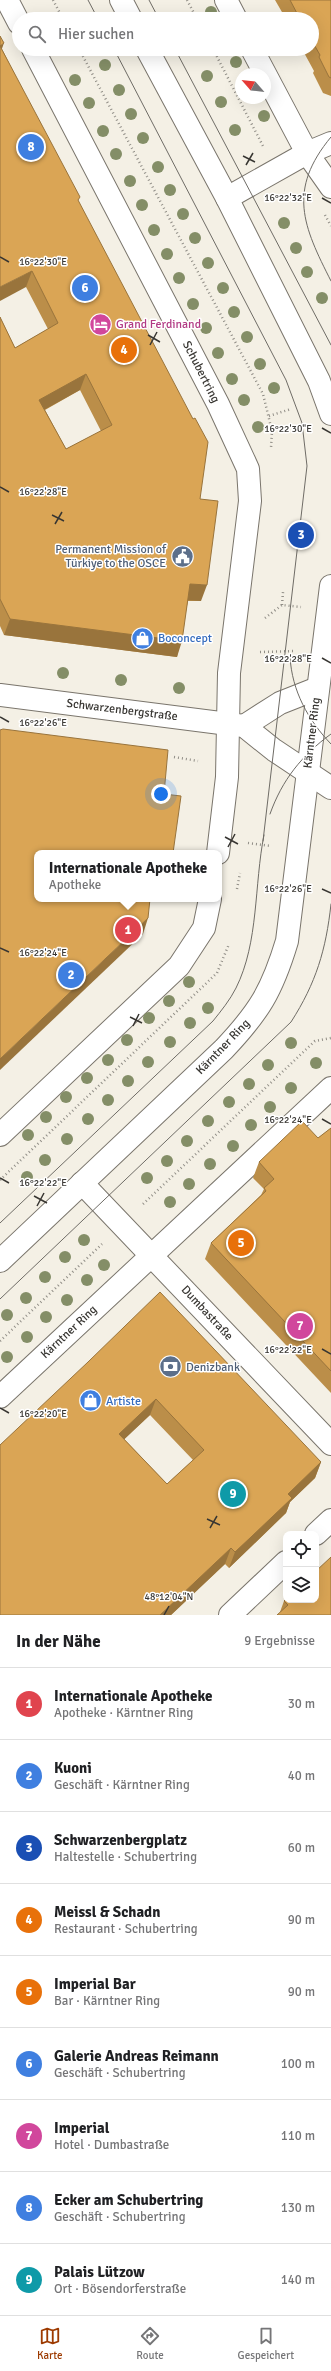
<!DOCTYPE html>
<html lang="de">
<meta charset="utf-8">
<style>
:root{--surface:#fff;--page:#f6f6f6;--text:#202124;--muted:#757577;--line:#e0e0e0;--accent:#9d3a00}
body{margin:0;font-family:Signika,sans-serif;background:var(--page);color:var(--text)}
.controls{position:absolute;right:12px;bottom:12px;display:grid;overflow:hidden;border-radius:8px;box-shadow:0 4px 16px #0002}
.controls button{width:36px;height:36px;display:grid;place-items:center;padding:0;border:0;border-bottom:1px solid var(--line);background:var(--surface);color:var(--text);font:20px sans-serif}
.compass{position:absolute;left:235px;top:68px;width:36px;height:36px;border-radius:50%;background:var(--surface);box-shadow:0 4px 16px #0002;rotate:298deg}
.you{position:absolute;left:161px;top:794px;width:14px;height:14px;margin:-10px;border:3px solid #fff;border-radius:50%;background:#1a73e8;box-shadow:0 0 0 6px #1a73e833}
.badge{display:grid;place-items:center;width:26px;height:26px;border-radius:50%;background:var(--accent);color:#fff;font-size:13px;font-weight:700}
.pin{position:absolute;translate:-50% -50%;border:2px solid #fff;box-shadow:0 1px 4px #0006}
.popup{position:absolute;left:34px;top:850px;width:188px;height:52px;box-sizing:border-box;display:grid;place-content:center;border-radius:8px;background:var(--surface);filter:drop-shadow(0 1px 3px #0005);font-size:13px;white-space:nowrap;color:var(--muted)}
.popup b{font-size:15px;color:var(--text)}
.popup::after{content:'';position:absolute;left:50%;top:100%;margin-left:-8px;border:8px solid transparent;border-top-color:var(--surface)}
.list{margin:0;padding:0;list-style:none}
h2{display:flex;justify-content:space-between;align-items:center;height:52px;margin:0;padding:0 16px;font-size:17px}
h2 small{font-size:13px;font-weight:400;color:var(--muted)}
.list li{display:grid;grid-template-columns:26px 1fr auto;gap:12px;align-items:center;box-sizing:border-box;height:72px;padding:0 16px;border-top:1px solid var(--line)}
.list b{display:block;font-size:15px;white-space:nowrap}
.list p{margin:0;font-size:13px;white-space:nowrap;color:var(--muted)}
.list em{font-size:13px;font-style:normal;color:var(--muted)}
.icon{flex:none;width:22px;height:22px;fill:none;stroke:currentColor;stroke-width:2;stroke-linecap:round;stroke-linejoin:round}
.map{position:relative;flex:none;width:331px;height:1615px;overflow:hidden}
.search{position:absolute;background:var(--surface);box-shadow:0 4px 16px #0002;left:12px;right:12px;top:12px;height:44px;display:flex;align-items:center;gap:10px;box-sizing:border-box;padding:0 14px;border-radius:22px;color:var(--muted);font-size:15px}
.sheet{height:700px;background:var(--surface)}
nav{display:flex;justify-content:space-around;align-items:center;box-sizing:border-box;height:56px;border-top:1px solid var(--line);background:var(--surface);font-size:11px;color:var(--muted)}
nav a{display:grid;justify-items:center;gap:2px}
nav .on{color:var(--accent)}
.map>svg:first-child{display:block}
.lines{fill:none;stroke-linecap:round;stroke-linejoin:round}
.minor-casing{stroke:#7a756c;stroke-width:24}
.major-casing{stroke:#7a756c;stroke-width:24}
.path{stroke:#918e87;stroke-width:2.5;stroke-dasharray:1 3;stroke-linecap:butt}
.minor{stroke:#fff;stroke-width:22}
.major{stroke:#fff;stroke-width:22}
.tram{stroke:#6f6c66;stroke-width:1}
.tree{fill:#848e67}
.wall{fill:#bb8e49;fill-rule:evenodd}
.shaded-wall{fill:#99743c}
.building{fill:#daa555;stroke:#99743c;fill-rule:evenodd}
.ticks{fill:none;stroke:#383632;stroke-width:1.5}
.labels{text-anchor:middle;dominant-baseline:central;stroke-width:3;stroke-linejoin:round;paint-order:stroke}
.hotel-label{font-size:12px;fill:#b23c85;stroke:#fff;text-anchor:start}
.street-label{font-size:12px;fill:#383632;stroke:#fff}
.service-label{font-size:12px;fill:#4e5e75;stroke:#fff;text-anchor:end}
.shop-label{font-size:12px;fill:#366cbe;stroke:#fff;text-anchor:start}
.ticks-label{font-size:10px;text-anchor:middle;fill:#383632;stroke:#fff;stroke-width:3;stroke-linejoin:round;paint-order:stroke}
</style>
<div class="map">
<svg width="331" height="1615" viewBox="0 0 331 1615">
<rect width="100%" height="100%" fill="#f4f0e5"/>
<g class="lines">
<defs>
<g id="minor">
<polyline points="7,0 19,23"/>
<polyline points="226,0 236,19"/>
<polyline points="33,49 218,404 248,469 250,501 229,673 227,777 218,853"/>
<polyline points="252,49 307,153 331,187"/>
<polyline points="227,198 307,153 331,143"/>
<polyline points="0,695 244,726 274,750 307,772"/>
<polyline points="244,726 280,703 318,688"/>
<polyline points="0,1135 179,966 204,928 210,899"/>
<polyline points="82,1183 331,1444"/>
<polyline points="0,1397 331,1088"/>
<polyline points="316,1534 331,1520"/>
<polyline points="230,1615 286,1562"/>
</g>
<g id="major">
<polyline points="121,0 131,19"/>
<polyline points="147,49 227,198 319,381 331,414"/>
<polyline points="307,772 331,788"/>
<path d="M0,1261L224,1049C259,1012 272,991 287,941L331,586"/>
</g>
</defs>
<use href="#minor" class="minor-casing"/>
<use href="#major" class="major-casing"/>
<g class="path">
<polyline points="53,0 63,19"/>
<polyline points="187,0 197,19"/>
<polyline points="79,49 263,394 272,431 271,448"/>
<polyline points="213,49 263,146"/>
<polyline points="325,215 331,226"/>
<polyline points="269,416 291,409"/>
<polyline points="282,605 283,592"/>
<polyline points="265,618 282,605 301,607"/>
<polyline points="260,652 295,651"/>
<polyline points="174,757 198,761"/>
<polyline points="248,843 271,846"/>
<polyline points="237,889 240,873"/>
<polyline points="0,1180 217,973 229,944"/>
<polyline points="143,1204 315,1041 331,1038"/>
<polyline points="0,1341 102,1244"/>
</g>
<use href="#minor" class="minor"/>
<use href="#major" class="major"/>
<g class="tram">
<polyline points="88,0 98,19"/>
<polyline points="149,0 159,19"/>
<polyline points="114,49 286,380 302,423 307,466 263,841"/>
<polyline points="175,49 331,345"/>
<path d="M331,137C287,190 303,226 331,281"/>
<path d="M290,657C292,691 308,720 331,744"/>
<path d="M270,814C282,780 302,755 331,734"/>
<path d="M0,1223L213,1021C221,1011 230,1000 236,988C259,942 254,885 264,835"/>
<path d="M0,1299L291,1022C316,983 326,950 331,904"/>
</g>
</g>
<g class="tree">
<circle cx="211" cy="12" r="6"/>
<circle cx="236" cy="62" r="6"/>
<circle cx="105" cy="65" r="6"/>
<circle cx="207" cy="76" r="6"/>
<circle cx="75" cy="80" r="6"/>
<circle cx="119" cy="90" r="6"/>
<circle cx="221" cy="102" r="6"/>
<circle cx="89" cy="103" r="6"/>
<circle cx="131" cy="114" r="6"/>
<circle cx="264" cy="116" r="6"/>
<circle cx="235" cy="130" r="6"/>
<circle cx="103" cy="131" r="6"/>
<circle cx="143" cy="138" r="6"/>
<circle cx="116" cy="154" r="6"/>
<circle cx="158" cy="167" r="6"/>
<circle cx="130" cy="181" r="6"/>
<circle cx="170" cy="190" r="6"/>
<circle cx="142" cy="205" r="6"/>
<circle cx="183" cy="214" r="6"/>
<circle cx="284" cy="223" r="6"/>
<circle cx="154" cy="230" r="6"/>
<circle cx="195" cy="238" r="6"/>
<circle cx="296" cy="248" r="6"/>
<circle cx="167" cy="254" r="6"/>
<circle cx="208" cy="263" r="6"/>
<circle cx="307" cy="272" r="6"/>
<circle cx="179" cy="278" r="6"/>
<circle cx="223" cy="288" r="6"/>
<circle cx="322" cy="298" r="6"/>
<circle cx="193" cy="304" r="6"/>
<circle cx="234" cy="312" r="6"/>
<circle cx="206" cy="328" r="6"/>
<circle cx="247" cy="337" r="6"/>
<circle cx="218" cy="353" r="6"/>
<circle cx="260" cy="364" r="6"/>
<circle cx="232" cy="379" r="6"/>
<circle cx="274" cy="388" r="6"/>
<circle cx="244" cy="400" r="6"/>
<circle cx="258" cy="427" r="6"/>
<circle cx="63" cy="673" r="6"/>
<circle cx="121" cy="680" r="6"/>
<circle cx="179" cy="688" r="6"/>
<circle cx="189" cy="982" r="6"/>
<circle cx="169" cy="1001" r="6"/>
<circle cx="208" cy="1008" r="6"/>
<circle cx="149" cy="1018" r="6"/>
<circle cx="190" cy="1023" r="6"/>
<circle cx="127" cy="1040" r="6"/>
<circle cx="170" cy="1042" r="6"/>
<circle cx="291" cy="1043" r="6"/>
<circle cx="108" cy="1060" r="6"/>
<circle cx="148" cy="1062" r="6"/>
<circle cx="316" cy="1063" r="6"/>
<circle cx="268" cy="1065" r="6"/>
<circle cx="87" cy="1078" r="6"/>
<circle cx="128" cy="1081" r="6"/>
<circle cx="249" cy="1084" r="6"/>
<circle cx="291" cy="1088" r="6"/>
<circle cx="66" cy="1097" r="6"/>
<circle cx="108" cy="1100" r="6"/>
<circle cx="229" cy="1102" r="6"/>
<circle cx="270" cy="1107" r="6"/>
<circle cx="46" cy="1117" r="6"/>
<circle cx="88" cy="1119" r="6"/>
<circle cx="208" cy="1121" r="6"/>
<circle cx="251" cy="1125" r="6"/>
<circle cx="28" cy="1135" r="6"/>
<circle cx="67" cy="1139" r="6"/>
<circle cx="187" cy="1141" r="6"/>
<circle cx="233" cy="1146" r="6"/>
<circle cx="45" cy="1160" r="6"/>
<circle cx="167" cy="1161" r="6"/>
<circle cx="210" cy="1164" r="6"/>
<circle cx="27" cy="1177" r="6"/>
<circle cx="147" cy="1178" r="6"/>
<circle cx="189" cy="1184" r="6"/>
<circle cx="170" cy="1202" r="6"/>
<circle cx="84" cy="1240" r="6"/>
<circle cx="65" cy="1257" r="6"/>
<circle cx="104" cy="1265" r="6"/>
<circle cx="45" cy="1277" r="6"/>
<circle cx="87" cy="1280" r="6"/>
<circle cx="26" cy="1298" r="6"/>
<circle cx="67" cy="1300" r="6"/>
<circle cx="7" cy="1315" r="6"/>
<circle cx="46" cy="1317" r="6"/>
<circle cx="27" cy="1337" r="6"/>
<circle cx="7" cy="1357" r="6"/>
</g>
<g class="wall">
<polygon points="275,0 331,0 331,96 323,93 313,73 314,71 302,49 312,49 312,19 286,19"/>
<path d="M2,49L78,201L200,499L201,601H188L177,657L4,635L0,626V317L15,348L48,329L26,287ZM80,390L101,431L66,449L45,410Z"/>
<polygon points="331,1128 331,1393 205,1259 211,1243 261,1195 264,1189 253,1178 259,1162 318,1138"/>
<path d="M88,1362L321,1462L315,1478L290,1502L286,1513L229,1568L225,1564L171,1615ZM150,1415L193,1460L167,1484L124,1439Z"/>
<polygon points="284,1601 331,1615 280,1612"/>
</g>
<g class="shaded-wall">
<polygon points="4,43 0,54 0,46"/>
<polygon points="32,271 26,287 0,301 0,287"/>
<polygon points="86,374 80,390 33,416 39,400"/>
<polygon points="190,584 207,585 201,601 184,600"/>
<polygon points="10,619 182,641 177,657 4,635"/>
<polygon points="148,918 143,934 0,1070 0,1059"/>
<polygon points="156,1399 150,1415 113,1450 119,1434"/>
<polygon points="321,1462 315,1478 290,1502 286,1513 229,1568 235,1552 288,1494"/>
<polygon points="231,1548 225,1564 171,1615 160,1615"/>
</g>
<g class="building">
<polygon points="290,0 331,0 331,78 329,77 319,57 320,55 312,41 312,19 300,19"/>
<polygon points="0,36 4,43 0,46"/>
<path d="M0,46L80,197L78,200L193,419L195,418L208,442L200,499L218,501L207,585L190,584L182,641L10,619L0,599V317L15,348L58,323L32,271L0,287ZM86,374L112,425L66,449L39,400Z"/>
<polygon points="3,729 168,750 164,794 181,796 173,853 37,853 37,899 150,899 148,918 0,1059 0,730"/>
<polygon points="302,1121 318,1138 331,1128 331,1371 211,1243 266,1191 264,1188 274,1179 259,1162"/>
<path d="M160,1292L321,1462L288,1494L292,1498L251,1537L235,1552L231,1548L160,1615H0V1445L88,1362ZM156,1399L204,1450L167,1484L119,1434Z"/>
<polygon points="331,1557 331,1615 277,1615 288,1605 284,1601 286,1599 286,1600 316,1600 316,1571"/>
</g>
<path class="ticks" d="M243,156L255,162M246,165L253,153M322,198L331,203M0,257L9,262M148,335L160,342M150,345L157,332M322,428L331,433M0,487L9,492M52,515L64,521M55,524L62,512M322,658L331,663M0,717L9,722M225,837L238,844M228,847L235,834M322,889L331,893M0,948L9,952M130,1017L142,1023M133,1026L139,1014M322,1119L331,1124M0,1178L9,1183M34,1196L47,1203M37,1206L44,1193M322,1349L331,1354M0,1408L9,1413M207,1519L220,1525M210,1528L217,1516M164,1615L169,1606"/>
<defs>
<symbol id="hotel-disc" viewBox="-11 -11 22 22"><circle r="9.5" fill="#d1479c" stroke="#fff"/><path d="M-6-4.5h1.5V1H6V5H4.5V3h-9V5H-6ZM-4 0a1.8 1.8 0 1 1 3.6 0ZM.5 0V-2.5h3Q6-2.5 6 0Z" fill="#fff"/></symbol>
<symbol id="civic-disc" viewBox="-11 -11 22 22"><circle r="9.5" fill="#5c6f8a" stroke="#fff"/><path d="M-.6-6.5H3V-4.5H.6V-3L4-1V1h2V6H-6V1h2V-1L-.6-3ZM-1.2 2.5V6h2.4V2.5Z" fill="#fff"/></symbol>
<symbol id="shop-disc" viewBox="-11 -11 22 22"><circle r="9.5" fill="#3f7fe0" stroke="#fff"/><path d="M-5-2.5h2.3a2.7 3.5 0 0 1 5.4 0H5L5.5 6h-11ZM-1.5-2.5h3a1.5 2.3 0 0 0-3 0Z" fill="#fff"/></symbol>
<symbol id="bank-disc" viewBox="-11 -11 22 22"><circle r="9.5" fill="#5c6f8a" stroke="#fff"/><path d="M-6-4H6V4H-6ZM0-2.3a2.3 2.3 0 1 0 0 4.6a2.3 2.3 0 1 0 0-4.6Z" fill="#fff"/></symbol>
</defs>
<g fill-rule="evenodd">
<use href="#hotel-disc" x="88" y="312" width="25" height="25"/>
<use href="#civic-disc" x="170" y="544" width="25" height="25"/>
<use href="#shop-disc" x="130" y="626" width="25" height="25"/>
<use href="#bank-disc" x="158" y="1354" width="25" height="25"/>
<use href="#shop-disc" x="78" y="1388" width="25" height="25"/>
</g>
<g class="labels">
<g class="hotel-label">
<text x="116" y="324">Grand Ferdinand</text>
</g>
<g class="street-label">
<text transform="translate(201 372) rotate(63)">Schubertring</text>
<text transform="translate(122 710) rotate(7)">Schwarzenbergstraße</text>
<text transform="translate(312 733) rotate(-83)">Kärntner Ring</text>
<text transform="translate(223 1047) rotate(-46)">Kärntner Ring</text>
<text transform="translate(207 1313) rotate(47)">Dumbastraße</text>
<text transform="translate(69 1332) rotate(-43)">Kärntner Ring</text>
</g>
<g class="service-label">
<text x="166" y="549">Permanent Mission of<tspan x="166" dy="14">Türkiye to the OSCE</tspan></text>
<text x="186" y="1367" text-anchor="start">Denizbank</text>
</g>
<g class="shop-label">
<text x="158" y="638">Boconcept</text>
<text x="106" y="1401">Artiste</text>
</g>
</g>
<g class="ticks-label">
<text x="288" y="201">16°22'32"E</text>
<text x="43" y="265">16°22'30"E</text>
<text x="288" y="432">16°22'30"E</text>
<text x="43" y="495">16°22'28"E</text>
<text x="288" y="662">16°22'28"E</text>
<text x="43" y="726">16°22'26"E</text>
<text x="288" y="892">16°22'26"E</text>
<text x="43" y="956">16°22'24"E</text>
<text x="288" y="1123">16°22'24"E</text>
<text x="43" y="1186">16°22'22"E</text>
<text x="288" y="1353">16°22'22"E</text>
<text x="43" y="1417">16°22'20"E</text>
<text x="169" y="1600">48°12'04"N</text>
</g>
</svg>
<div class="controls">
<button><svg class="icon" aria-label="locate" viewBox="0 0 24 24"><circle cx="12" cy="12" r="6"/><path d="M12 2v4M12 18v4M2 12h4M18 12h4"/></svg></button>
<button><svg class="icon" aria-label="layers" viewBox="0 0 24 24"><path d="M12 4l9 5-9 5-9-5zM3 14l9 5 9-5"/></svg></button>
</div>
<svg class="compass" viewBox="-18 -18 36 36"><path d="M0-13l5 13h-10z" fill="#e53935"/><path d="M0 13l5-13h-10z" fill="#757577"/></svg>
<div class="you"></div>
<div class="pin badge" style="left:128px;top:930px;background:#e0444e">1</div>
<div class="popup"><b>Internationale Apotheke</b>Apotheke</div>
<div class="pin badge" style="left:71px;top:975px;background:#3f7fe0">2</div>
<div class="pin badge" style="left:301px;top:535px;background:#1a4fb4">3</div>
<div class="pin badge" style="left:124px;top:350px;background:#e8710a">4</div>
<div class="pin badge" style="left:241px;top:1243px;background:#e8710a">5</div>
<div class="pin badge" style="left:85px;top:288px;background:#3f7fe0">6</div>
<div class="pin badge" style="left:300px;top:1326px;background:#d1479c">7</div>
<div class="pin badge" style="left:31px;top:147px;background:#3f7fe0">8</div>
<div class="pin badge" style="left:233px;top:1494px;background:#0f9aa8">9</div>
<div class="search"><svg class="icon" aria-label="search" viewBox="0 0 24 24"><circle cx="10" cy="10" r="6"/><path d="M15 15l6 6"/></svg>Hier suchen</div>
</div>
<section class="sheet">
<h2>In der Nähe<small>9 Ergebnisse</small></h2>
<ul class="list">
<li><span class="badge" style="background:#e0444e">1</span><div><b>Internationale Apotheke</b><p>Apotheke · Kärntner Ring</p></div><em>30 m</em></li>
<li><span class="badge" style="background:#3f7fe0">2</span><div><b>Kuoni</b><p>Geschäft · Kärntner Ring</p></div><em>40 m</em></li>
<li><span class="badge" style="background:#1a4fb4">3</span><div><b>Schwarzenbergplatz</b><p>Haltestelle · Schubertring</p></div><em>60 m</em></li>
<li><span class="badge" style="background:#e8710a">4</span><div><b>Meissl &amp; Schadn</b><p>Restaurant · Schubertring</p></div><em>90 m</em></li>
<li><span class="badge" style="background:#e8710a">5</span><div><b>Imperial Bar</b><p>Bar · Kärntner Ring</p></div><em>90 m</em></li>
<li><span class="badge" style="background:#3f7fe0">6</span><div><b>Galerie Andreas Reimann</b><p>Geschäft · Schubertring</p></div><em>100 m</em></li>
<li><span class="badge" style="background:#d1479c">7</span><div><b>Imperial</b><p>Hotel · Dumbastraße</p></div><em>110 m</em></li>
<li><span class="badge" style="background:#3f7fe0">8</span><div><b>Ecker am Schubertring</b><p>Geschäft · Schubertring</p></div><em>130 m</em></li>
<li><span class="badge" style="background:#0f9aa8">9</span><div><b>Palais Lützow</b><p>Ort · Bösendorferstraße</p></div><em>140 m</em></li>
</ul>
</section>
<nav>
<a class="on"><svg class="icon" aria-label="map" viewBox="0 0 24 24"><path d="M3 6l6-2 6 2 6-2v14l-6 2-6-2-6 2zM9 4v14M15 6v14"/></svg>Karte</a>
<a><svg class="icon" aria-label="directions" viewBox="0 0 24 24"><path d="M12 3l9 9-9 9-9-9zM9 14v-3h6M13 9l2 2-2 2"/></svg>Route</a>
<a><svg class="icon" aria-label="saved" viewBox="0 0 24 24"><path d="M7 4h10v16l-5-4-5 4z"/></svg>Gespeichert</a>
</nav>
